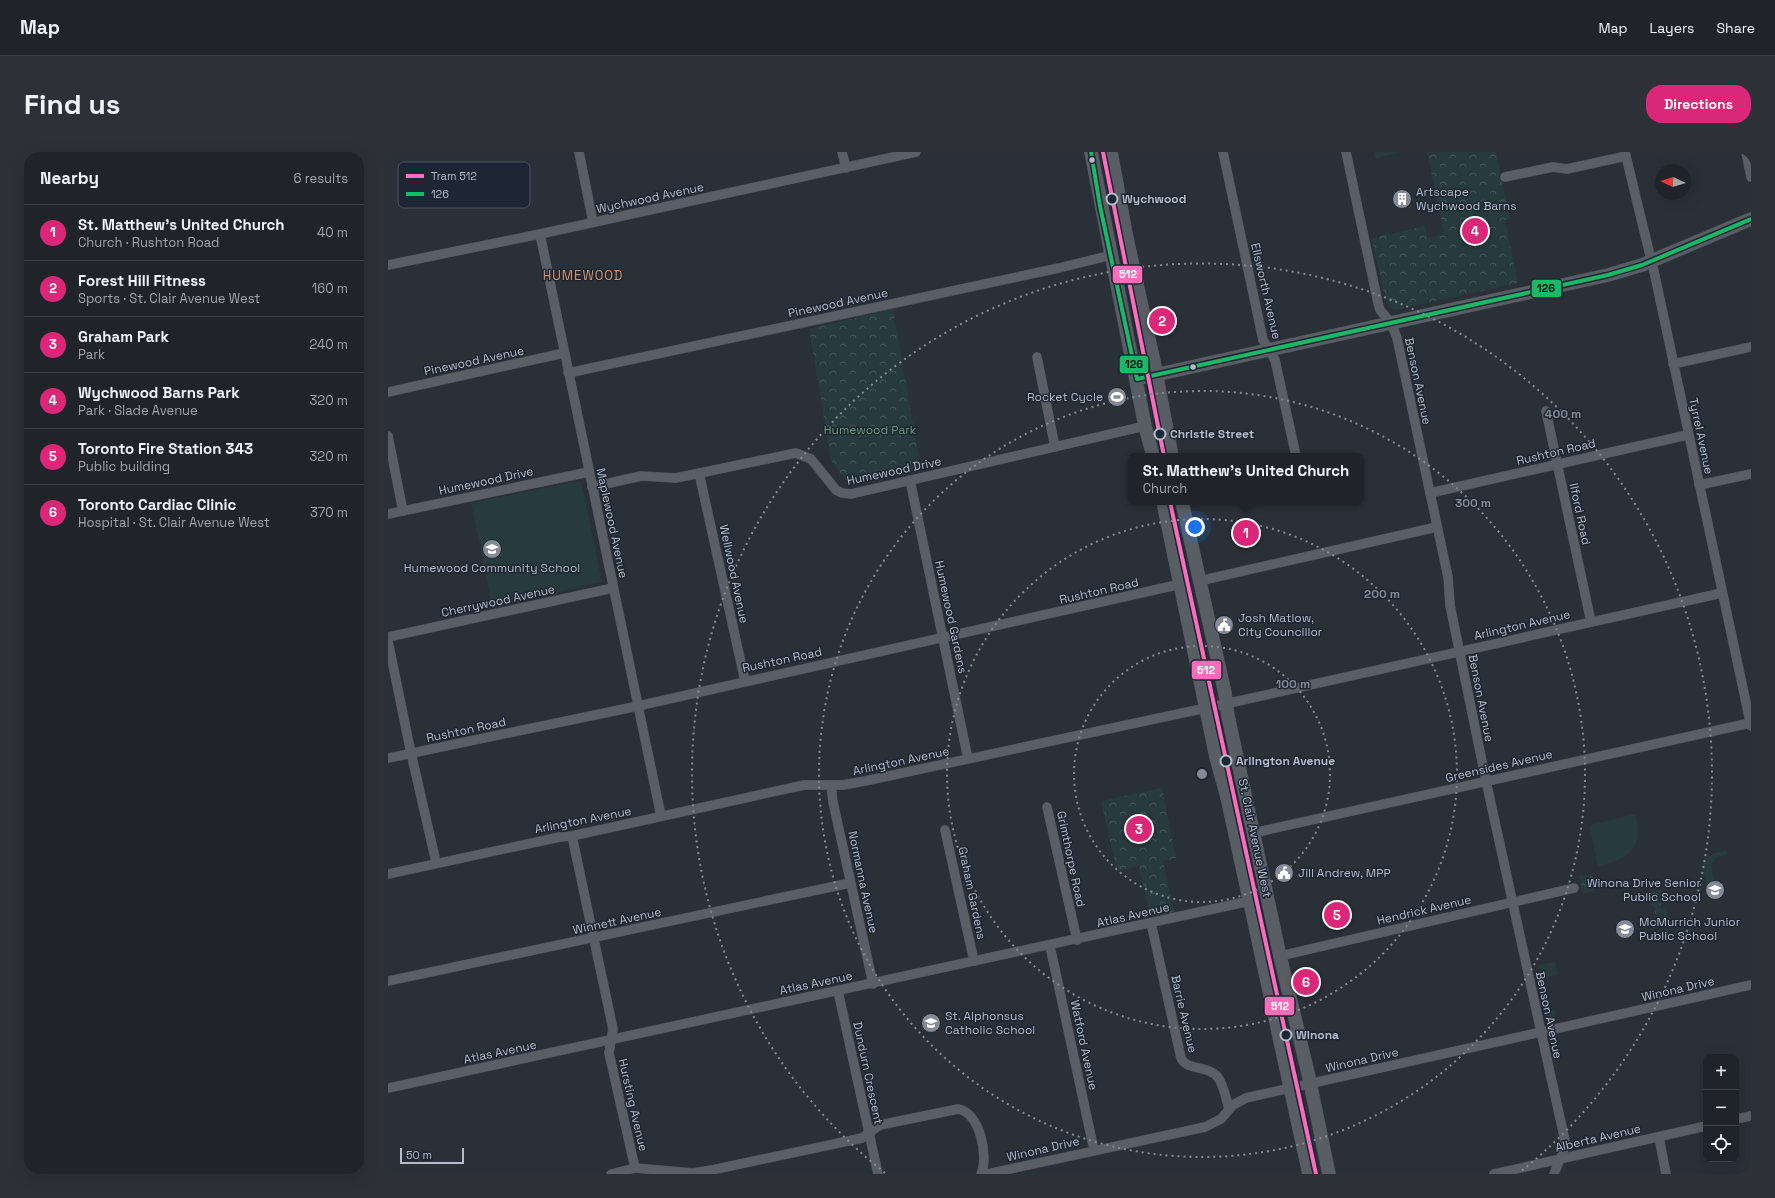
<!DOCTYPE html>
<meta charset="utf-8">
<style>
:root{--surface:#20242a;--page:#2d3036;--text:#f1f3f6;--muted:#a2a4a8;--line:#3d4147;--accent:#db2777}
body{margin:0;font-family:"Space Grotesk",sans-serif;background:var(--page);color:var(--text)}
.controls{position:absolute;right:12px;bottom:12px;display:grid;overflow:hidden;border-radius:8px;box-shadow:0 4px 16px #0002}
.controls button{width:36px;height:36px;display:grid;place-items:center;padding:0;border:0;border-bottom:1px solid var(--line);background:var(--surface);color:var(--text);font:20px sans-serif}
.compass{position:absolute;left:1267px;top:12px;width:36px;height:36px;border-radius:50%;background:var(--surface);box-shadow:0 4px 16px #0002;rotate:274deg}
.scale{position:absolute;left:12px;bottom:10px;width:64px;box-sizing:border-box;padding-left:4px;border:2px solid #b4bcc9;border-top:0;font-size:11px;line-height:14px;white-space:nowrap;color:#b4bcc9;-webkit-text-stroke:3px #1d2633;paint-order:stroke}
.you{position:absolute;left:807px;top:375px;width:14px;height:14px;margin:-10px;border:3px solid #fff;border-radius:50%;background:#1a73e8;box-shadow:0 0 0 6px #1a73e833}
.badge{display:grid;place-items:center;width:26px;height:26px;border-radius:50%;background:var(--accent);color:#fff;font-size:13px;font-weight:700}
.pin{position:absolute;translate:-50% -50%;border:2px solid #fff;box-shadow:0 1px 4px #0006}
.popup{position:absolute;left:740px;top:301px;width:236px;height:52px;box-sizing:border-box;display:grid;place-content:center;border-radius:8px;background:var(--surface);filter:drop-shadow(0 1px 3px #0005);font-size:13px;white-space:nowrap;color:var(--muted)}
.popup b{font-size:15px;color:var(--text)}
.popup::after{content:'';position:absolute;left:50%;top:100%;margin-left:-8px;border:8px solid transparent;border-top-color:var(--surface)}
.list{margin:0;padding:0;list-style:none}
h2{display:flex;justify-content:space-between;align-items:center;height:52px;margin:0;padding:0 16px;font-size:17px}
h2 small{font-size:13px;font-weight:400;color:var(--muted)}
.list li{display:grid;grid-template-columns:26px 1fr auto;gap:12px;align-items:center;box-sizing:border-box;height:56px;padding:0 16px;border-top:1px solid var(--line)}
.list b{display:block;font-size:15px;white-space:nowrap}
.list p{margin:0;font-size:13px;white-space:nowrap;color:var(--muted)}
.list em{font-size:13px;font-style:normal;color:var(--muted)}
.icon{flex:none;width:22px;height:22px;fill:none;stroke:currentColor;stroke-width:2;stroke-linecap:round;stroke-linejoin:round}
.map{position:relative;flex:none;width:1363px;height:1022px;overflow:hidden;border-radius:16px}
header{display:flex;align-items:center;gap:24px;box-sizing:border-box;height:56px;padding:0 20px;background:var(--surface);border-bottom:1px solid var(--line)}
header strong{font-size:19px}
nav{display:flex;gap:22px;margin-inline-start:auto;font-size:14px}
.intro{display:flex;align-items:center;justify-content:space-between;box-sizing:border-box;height:96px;padding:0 24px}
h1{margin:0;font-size:28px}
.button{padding:10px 18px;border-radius:16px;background:var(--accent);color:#fff;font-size:14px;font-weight:700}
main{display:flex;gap:24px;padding:0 24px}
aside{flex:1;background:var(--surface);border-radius:16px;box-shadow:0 4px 16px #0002}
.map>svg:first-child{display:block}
.green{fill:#273a3e}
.forest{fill:url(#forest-crowns)}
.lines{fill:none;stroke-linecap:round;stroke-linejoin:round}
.street-casing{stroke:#484c53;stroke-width:10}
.secondary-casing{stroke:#484c53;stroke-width:14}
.street{stroke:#5a5e66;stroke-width:9}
.secondary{stroke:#595d64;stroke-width:13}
.bus-1-casing{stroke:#1d2633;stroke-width:7}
.bus-1{stroke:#1ab867;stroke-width:4}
.tram-1-casing{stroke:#1d2633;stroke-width:7}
.tram-1{stroke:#fb6dba;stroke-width:4}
.ring{fill:none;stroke:#848b96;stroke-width:2;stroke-dasharray:2 4}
.bus-dot{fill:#b4bcc9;stroke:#1d2633;stroke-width:1.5}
.stop-dot{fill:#1d2633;stroke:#b4bcc9;stroke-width:2}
.labels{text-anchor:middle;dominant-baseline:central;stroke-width:3;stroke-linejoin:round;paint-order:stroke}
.poi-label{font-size:12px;fill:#b4bcc9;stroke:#1d2633;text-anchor:start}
.street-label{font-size:12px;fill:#b4bcc9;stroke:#1d2633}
.stop-label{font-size:12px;font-weight:bold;fill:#b4bcc9;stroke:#1d2633;text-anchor:start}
.park-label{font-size:12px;fill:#6b9a76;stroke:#1d2633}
.neighbourhood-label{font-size:13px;letter-spacing:1px;fill:#d59563;stroke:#1d2633}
.key{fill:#1d2633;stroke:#4a5360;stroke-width:1}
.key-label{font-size:11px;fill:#b4bcc9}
.centre{fill:#848b96;stroke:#1d2633;stroke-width:2}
.ring-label{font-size:12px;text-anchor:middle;font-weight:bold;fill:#848b96;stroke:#1d2633;stroke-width:3;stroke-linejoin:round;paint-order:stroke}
.line-badge{stroke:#1d2633;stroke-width:1.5}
.badge-label{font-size:11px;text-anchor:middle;font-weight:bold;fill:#fff}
.pale-badge-label{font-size:11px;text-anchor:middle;font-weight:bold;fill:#111}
</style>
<header>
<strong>Map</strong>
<nav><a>Map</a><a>Layers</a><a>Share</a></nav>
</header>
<div class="intro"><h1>Find us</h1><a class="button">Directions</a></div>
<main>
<aside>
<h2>Nearby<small>6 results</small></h2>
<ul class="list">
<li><span class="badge">1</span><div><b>St. Matthew's United Church</b><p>Church · Rushton Road</p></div><em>40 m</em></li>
<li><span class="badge">2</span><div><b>Forest Hill Fitness</b><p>Sports · St. Clair Avenue West</p></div><em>160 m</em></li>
<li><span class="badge">3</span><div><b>Graham Park</b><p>Park</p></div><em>240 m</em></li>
<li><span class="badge">4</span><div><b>Wychwood Barns Park</b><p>Park · Slade Avenue</p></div><em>320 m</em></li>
<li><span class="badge">5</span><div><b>Toronto Fire Station 343</b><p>Public building</p></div><em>320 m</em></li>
<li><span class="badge">6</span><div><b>Toronto Cardiac Clinic</b><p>Hospital · St. Clair Avenue West</p></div><em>370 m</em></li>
</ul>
</aside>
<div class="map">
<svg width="1363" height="1022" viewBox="0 0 1363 1022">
<defs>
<pattern id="forest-crowns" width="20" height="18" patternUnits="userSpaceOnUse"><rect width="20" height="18" fill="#273a3e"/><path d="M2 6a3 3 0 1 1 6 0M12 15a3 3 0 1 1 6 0" fill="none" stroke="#445559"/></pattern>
</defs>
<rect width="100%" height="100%" fill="#2a3038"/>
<g class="green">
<polygon points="186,330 192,330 195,336 214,430 104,455 83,351"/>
<path d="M1247,662C1257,697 1241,706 1210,715L1202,676L1203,673Z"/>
<polygon points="1337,699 1339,699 1339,703 1329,705 1323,713 1327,731 1322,733 1318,731 1315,715 1317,707 1326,701"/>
<polygon points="1167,810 1170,823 1154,827 1151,813"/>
<polygon points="1156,833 1162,858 1166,857 1168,869 1160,870 1157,866 1150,834"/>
</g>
<g class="forest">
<polygon points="987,0 1015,0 988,6"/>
<polygon points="1039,0 1108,0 1122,67 1117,68 1130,131 1007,158 1002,156 997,147 984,86 1037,74 1040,86 1056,82"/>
<polygon points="505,157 533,318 467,333 457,328 443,308 421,177"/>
<polygon points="774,636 788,706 775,709 786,760 762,765 751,714 729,719 713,649"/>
<polygon points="1200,723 1211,726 1207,739 1195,742 1191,724"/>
<polygon points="1274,738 1276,747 1272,748 1274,757 1278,756 1281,768 1269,771 1266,755 1259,750 1256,742"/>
</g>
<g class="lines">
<defs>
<g id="street">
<polyline points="191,0 205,70"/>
<polyline points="454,0 458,16"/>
<polyline points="835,0 875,188 887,208 908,304"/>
<polyline points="958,0 990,151 992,158 1003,171 1009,186 1060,425 1062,453 1098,629 1177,989 1176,997 1166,1022"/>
<polyline points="1237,0 1267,124 1363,574"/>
<polyline points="1358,0 1363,25"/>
<polyline points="1117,25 1165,15 1179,17 1238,4"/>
<polyline points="152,82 273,664"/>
<polyline points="0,113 152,82 528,0"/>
<polyline points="649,205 667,295"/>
<polyline points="1285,212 1363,195"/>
<polyline points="180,221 671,116 724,103"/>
<polyline points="0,240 176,201"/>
<polyline points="1158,259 1203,470"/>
<polyline points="0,284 15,359"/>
<polyline points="311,321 357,529"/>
<polyline points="522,328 580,607"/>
<polyline points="1311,333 1363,322"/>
<polyline points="204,335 253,324 288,326 408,301 423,307 448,338 454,341 463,342 757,274"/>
<polyline points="1042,341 1299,283"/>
<polyline points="0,362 201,320"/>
<polyline points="811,429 1049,375"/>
<polyline points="0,485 225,436"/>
<polyline points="0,489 23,601 48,710"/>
<polyline points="0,606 250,554 793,432"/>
<polyline points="443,633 445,650 485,832"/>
<polyline points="659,655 689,788"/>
<polyline points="557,678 586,809"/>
<polyline points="865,681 1362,571"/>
<polyline points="184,684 225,877 221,901 247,1016"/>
<polyline points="0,722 172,685 184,684 416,633 455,633 477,629 846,550 1334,441"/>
<path d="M763,771L793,906C799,919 819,913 829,924C836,933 838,946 841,957"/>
<polyline points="662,794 706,998"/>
<polyline points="892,804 1186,736"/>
<polyline points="0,829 462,731"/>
<polyline points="450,839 490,1022"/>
<polyline points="0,936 862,749"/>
<polyline points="1348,967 1363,964"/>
<polyline points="1271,985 1278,1022"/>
<path d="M223,1022L247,1016L305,1021L324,1018L474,986L492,973L570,957C592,960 601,1005 593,1022"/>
<polyline points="599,1022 817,975 833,967 845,953 858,946 1363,833"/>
<polyline points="1106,1022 1318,974"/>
</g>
<g id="secondary">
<polyline points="703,0 757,274 765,304"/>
<polyline points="723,0 738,82 766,210 784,304"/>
<polyline points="749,227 1220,123 1254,113 1363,67"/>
<polyline points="775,350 828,605 839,645 921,1022"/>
<polyline points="794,350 837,541 840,564 892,804 920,921 941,1022"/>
</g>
</defs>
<use href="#street" class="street-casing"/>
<use href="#secondary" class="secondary-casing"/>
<use href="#street" class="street"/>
<use href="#secondary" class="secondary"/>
<defs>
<polyline id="bus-1" points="703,0 712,54 749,227 1220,123 1254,113 1363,67"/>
</defs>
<use href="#bus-1" class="bus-1-casing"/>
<use href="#bus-1" class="bus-1"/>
<defs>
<g id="tram-1">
<polyline points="715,0 776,304"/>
<polyline points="782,350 928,1022"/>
</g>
</defs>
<use href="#tram-1" class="tram-1-casing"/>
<use href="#tram-1" class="tram-1"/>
</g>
<g class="ring">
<circle cx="814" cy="622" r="128"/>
<circle cx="814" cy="622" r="255"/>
<circle cx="814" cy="622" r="383"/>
<path d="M497 1021A510 510 0 1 1 1131 1021"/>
</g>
<defs>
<symbol id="building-disc" viewBox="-11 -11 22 22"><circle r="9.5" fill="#848b96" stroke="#1d2633"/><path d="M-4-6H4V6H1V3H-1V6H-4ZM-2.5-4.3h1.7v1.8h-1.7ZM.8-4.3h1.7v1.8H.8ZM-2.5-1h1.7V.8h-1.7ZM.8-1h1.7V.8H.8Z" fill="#fff"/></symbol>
<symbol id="stadium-disc" viewBox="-11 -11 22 22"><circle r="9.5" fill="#848b96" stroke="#1d2633"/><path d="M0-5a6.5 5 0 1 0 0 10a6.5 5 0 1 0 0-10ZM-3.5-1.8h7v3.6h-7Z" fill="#fff"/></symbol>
<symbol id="school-disc" viewBox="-11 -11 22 22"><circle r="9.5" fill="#848b96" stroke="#1d2633"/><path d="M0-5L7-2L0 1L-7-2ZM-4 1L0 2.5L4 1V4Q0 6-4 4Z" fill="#fff"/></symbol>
<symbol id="civic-disc" viewBox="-11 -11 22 22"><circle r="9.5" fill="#848b96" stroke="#1d2633"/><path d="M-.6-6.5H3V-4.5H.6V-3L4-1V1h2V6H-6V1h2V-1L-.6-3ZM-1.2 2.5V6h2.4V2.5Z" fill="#fff"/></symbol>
</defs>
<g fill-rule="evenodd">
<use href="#building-disc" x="1003" y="36" width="22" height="22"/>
<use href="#stadium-disc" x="718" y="234" width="22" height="22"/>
<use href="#school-disc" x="93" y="386" width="22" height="22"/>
<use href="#civic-disc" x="825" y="462" width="22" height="22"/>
<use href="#civic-disc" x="885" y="710" width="22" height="22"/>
<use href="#school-disc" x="1316" y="727" width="22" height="22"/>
<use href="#school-disc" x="1226" y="766" width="22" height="22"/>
<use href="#school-disc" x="532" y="860" width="22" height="22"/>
</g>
<g class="bus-dot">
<circle cx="704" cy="8" r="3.5"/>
<circle cx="805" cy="215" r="3.5"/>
</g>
<g class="stop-dot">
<circle cx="724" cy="47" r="5.5"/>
<circle cx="772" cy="282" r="5.5"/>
<circle cx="838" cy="609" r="5.5"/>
<circle cx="898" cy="883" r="5.5"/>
</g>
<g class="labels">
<g class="poi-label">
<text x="1028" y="40">Artscape<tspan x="1028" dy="14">Wychwood Barns</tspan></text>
<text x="715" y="245" text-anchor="end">Rocket Cycle</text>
<text x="104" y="416" text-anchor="middle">Humewood Community School</text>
<text x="850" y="466">Josh Matlow,<tspan x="850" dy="14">City Councillor</tspan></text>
<text x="910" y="721">Jill Andrew, MPP</text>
<text x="1313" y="731" text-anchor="end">Winona Drive Senior<tspan x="1313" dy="14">Public School</tspan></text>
<text x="1251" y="770">McMurrich Junior<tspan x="1251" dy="14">Public School</tspan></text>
<text x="557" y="864">St. Alphonsus<tspan x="557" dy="14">Catholic School</tspan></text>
</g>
<g class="street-label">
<text transform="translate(262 46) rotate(-12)">Wychwood Avenue</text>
<text transform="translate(878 139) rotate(77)">Ellsworth Avenue</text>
<text transform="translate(450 151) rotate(-12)">Pinewood Avenue</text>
<text transform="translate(86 209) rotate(-12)">Pinewood Avenue</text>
<text transform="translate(1030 229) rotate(78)">Benson Avenue</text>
<text transform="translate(1313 284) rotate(78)">Tyrrel Avenue</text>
<text transform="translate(1168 300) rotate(-13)">Rushton Road</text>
<text transform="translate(506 319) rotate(-12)">Humewood Drive</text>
<text transform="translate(98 329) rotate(-12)">Humewood Drive</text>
<text transform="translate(1192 362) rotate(78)">Ilford Road</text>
<text transform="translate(224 371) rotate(78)">Maplewood Avenue</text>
<text transform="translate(346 422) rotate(78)">Wellwood Avenue</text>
<text transform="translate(711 439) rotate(-13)">Rushton Road</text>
<text transform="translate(110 449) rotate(-12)">Cherrywood Avenue</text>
<text transform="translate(563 465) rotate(78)">Humewood Gardens</text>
<text transform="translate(1134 473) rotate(-13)">Arlington Avenue</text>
<text transform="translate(394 508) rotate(-12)">Rushton Road</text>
<text transform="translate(1093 546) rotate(79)">Benson Avenue</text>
<text transform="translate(78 578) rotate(-12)">Rushton Road</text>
<text transform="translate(513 609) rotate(-12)">Arlington Avenue</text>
<text transform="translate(1111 614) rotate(-13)">Greensides Avenue</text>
<text transform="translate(195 668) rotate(-11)">Arlington Avenue</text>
<text transform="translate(867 686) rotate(78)">St. Clair Avenue West</text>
<text transform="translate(683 707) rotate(78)">Grimthorpe Road</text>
<text transform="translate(475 730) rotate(78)">Normanna Avenue</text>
<text transform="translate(584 741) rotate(78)">Graham Gardens</text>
<text transform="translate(1036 758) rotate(-13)">Hendrick Avenue</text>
<text transform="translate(745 763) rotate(-13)">Atlas Avenue</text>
<text transform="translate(229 769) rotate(-12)">Winnett Avenue</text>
<text transform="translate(428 831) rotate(-12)">Atlas Avenue</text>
<text transform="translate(1290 837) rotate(-13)">Winona Drive</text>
<text transform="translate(796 862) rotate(77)">Barrie Avenue</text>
<text transform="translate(1161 863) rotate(78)">Benson Avenue</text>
<text transform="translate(696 893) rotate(78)">Watford Avenue</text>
<text transform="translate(112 900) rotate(-12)">Atlas Avenue</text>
<text transform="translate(974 908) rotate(-13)">Winona Drive</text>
<text transform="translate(480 921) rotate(78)">Dundurn Crescent</text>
<text transform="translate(245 953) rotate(77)">Hursting Avenue</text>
<text transform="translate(1210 986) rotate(-13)">Alberta Avenue</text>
<text transform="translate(655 997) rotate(-13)">Winona Drive</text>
</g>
<g class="stop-label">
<text x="734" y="47">Wychwood</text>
<text x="782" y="282">Christie Street</text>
<text x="848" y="609">Arlington Avenue</text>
<text x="908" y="883">Winona</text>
</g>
<g class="park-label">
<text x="482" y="278">Humewood Park</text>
</g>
<g class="neighbourhood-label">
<text x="195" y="123">HUMEWOOD</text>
</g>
</g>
<rect x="10" y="10" width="132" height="46" rx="6" class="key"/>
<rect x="18" y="22" width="18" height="4" fill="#fb6dba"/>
<rect x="18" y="40" width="18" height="4" fill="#1ab867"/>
<g class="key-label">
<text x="43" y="28">Tram 512</text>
<text x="43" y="46">126</text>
</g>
<circle cx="814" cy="622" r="6" class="centre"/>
<g class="ring-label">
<text x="1175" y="266">400 m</text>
<text x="1085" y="355">300 m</text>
<text x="994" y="446">200 m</text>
<text x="905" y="536">100 m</text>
</g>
<g class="line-badge">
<rect x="724" y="113" width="31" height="19" rx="4" fill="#fb6dba"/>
<rect x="1143" y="127" width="31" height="19" rx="4" fill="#1ab867"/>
<rect x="731" y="203" width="30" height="19" rx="4" fill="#1ab867"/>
<rect x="803" y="508" width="31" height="20" rx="4" fill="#fb6dba"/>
<rect x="876" y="844" width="31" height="20" rx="4" fill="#fb6dba"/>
</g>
<g class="badge-label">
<text x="740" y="126">512</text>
<text x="818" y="522">512</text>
<text x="892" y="858">512</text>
</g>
<g class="pale-badge-label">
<text x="1158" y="140">126</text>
<text x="746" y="216">126</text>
</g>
</svg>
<div class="controls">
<button>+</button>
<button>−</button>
<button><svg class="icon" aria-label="locate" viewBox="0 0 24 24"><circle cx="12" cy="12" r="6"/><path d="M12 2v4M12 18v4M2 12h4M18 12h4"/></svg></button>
</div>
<svg class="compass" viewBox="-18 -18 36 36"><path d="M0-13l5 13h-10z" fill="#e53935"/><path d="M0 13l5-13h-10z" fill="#a2a4a8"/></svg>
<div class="scale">50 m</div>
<div class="you"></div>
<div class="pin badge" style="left:858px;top:381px">1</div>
<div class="popup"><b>St. Matthew's United Church</b>Church</div>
<div class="pin badge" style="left:774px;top:169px">2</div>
<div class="pin badge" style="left:751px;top:677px">3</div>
<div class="pin badge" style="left:1087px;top:79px">4</div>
<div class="pin badge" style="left:949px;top:763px">5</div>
<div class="pin badge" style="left:918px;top:830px">6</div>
</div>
</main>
